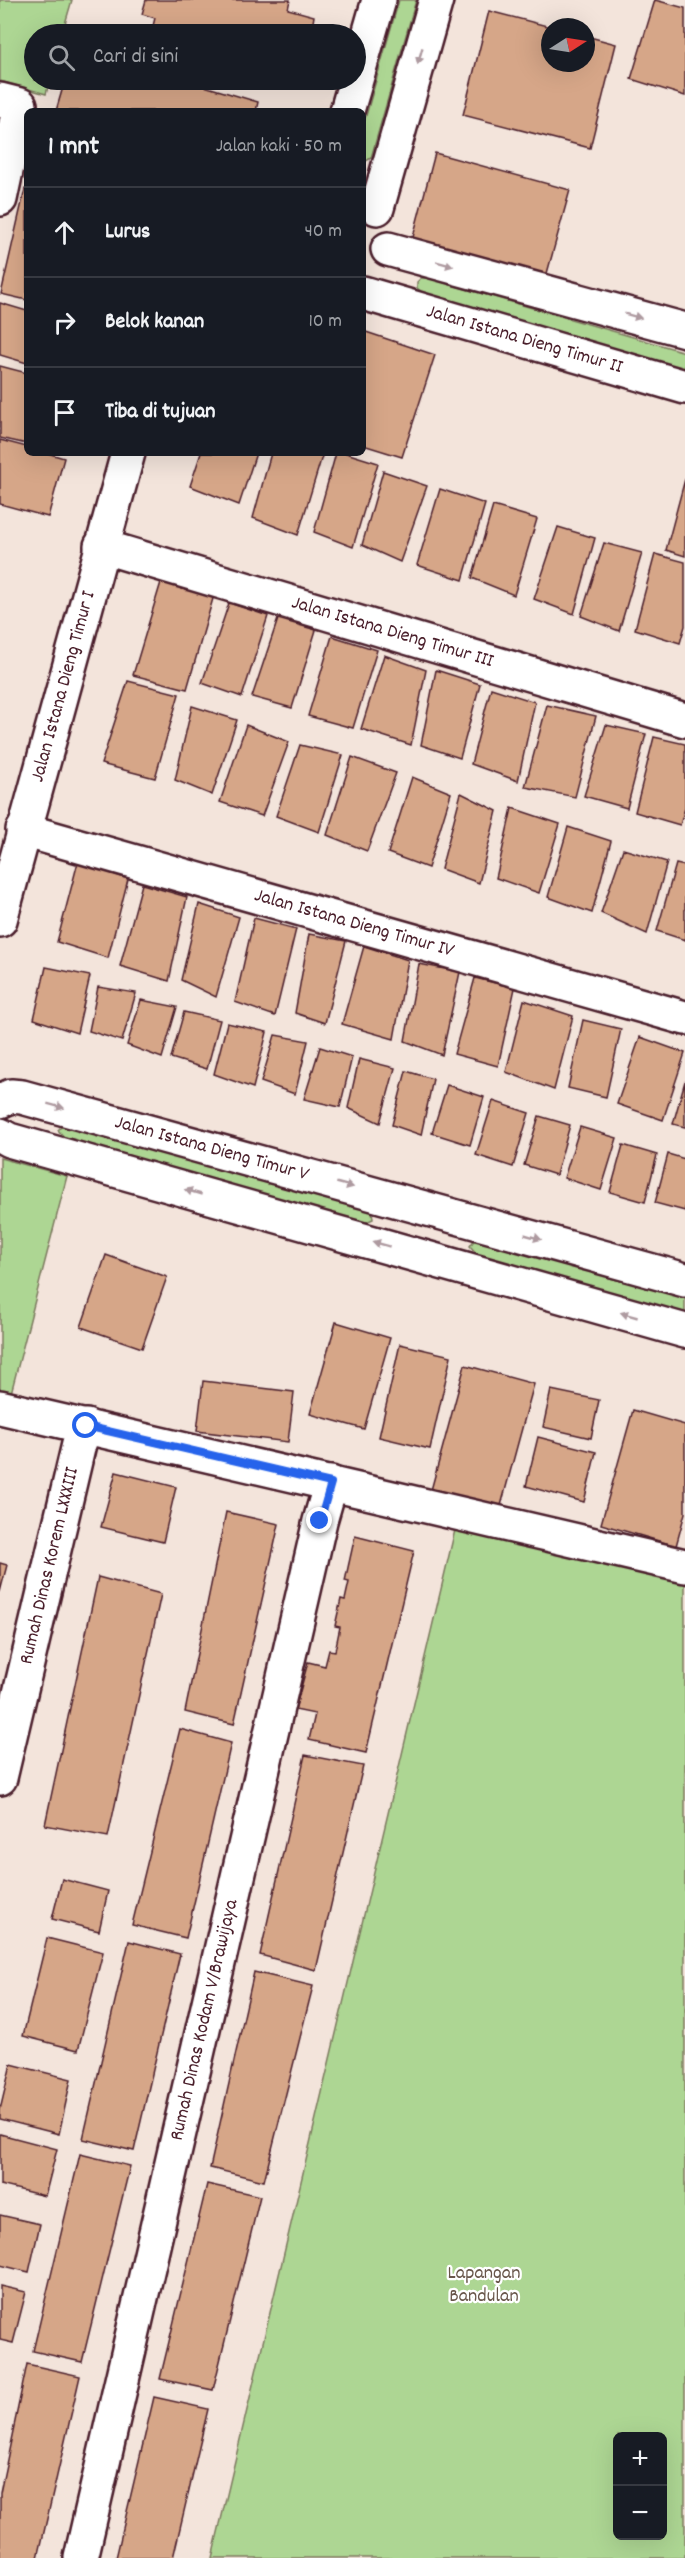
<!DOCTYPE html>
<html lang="id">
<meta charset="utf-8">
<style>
:root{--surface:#171b24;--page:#20242c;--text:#f1f3f6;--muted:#9ea1a6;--line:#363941}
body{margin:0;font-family:Dekko,sans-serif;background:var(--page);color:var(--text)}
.controls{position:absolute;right:18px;bottom:18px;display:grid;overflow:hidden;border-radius:9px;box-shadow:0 6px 24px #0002}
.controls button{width:54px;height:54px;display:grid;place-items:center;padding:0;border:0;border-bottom:2px solid var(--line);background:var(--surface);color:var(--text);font:30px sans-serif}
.compass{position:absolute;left:541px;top:18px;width:54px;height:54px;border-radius:50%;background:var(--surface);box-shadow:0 6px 24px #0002;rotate:78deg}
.stop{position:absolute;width:18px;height:18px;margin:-14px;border:4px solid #2563eb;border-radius:50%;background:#fff}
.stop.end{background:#2563eb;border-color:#fff;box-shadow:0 2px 6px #0008}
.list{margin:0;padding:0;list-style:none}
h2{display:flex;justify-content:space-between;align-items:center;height:78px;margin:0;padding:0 24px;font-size:26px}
h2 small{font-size:20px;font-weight:400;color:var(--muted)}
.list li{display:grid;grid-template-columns:39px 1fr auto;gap:18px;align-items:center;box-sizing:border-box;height:90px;padding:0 24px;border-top:2px solid var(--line)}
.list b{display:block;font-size:22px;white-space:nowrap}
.list em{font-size:20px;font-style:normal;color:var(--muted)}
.icon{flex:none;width:33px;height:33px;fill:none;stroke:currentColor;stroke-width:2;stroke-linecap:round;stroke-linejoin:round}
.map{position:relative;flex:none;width:685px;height:2558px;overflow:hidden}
.search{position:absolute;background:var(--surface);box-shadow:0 6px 24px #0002;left:24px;top:24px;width:342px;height:66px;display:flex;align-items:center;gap:15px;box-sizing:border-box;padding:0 21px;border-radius:33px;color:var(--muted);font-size:22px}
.panel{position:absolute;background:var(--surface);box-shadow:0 6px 24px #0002;left:24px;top:108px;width:342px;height:348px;border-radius:9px}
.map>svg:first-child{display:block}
.green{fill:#add693;stroke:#7c7a5f;stroke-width:1.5;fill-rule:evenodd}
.building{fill:#d6a688;stroke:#4a1f2b;stroke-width:1.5}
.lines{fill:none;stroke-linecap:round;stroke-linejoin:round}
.street-casing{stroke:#4a1f2b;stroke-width:38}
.street{stroke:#fff;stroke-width:33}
.oneway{fill:#ae9aa0}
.route{stroke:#2563eb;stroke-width:8}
.labels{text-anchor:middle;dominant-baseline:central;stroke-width:4.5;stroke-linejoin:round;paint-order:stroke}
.street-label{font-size:20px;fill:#4a1f2b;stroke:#fff}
.park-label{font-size:20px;fill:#68564a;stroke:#fff}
</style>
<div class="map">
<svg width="685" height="2558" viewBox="0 0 685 2558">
<rect width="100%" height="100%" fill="#f3e4db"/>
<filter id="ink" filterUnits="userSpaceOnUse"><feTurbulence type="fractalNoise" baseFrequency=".0167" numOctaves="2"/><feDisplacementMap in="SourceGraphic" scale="12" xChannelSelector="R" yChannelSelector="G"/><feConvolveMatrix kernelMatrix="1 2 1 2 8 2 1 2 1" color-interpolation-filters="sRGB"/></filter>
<g filter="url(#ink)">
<g class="green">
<polygon points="0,0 72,0 62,34 34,34 34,80 50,80 46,94 0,81"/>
<polygon points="399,0 416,0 371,158 363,163 363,126"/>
<polygon points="421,278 428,278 685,352 685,369 422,292 417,288 417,282"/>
<polygon points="64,1124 369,1209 372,1211 373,1219 364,1223 64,1137 58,1130"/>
<polygon points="0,1158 67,1176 10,1397 0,1394"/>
<polygon points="475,1239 480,1239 685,1298 685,1315 477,1254 470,1246"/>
<path d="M455,1530L685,1580V2558H212ZM618,2436H662V2536H618Z"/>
</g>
<g class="building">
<polygon points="146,0 290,0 288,9 314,16 311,34 151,34 155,18 142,14"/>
<polygon points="655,0 685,8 685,96 631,79"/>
<polygon points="489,11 551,27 550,63 586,63 586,36 616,44 590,148 463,115"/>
<polygon points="65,80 184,80 258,102 256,111 56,111"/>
<polygon points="435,153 570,190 546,277 412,241"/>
<polygon points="25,189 27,189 27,300 1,294"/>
<polygon points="0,303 27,311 27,363 0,355"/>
<polygon points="363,331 435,355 402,457 363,445"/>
<polygon points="0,366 27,373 27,444 0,438"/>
<polygon points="0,440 27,447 27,453 47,453 64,458 48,517 0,504"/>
<polygon points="201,453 256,453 239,505 190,486"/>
<polygon points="271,453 323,453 298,535 253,518"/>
<polygon points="336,453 346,453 378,463 353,547 314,532"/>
<polygon points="383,471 427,486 400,562 362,545"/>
<polygon points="685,479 685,556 666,550"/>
<polygon points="440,489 485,504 463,580 417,565"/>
<polygon points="493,506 537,519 514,595 472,578"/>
<polygon points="558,527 595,538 574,614 534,599"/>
<polygon points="604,543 642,553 619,631 581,616"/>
<polygon points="655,554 685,562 685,626 680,643 635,629"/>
<polygon points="162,579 214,595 187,689 133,675"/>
<polygon points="229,603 268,616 242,697 202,683"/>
<polygon points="278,619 316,630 292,708 252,697"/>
<polygon points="332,636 377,650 353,728 308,716"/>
<polygon points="384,655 426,670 411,745 361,729"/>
<polygon points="436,670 480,684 460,758 421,745"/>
<polygon points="128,681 179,694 155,778 101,764"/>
<polygon points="491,688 535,702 518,781 471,764"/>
<polygon points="547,705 596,716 575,797 525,787"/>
<polygon points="192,706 237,720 212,795 175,780"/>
<polygon points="246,725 289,742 262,816 220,802"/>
<polygon points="606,725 646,734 627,808 584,796"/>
<polygon points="654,737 685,744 685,808 680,825 635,812"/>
<polygon points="300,745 343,755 319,832 276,816"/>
<polygon points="352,757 396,773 367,851 327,835"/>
<polygon points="412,777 451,793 428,868 388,853"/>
<polygon points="461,793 497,811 479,883 441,869"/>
<polygon points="512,808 560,824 539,893 496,878"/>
<polygon points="568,827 611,841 592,913 548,897"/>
<polygon points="623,849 667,862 647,934 601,913"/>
<polygon points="78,862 128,879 108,958 57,942"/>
<polygon points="676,864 685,866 685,940 657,931"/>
<polygon points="142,884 187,897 169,981 120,966"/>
<polygon points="199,904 239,917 216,997 181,980"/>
<polygon points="254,918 296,929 275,1016 235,1002"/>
<polygon points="309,934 346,941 325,1023 295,1013"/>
<polygon points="364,946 408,960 394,1039 342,1024"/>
<polygon points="419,964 460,972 442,1055 405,1041"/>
<polygon points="46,967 90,976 77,1033 34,1019"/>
<polygon points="475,978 515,988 498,1066 454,1054"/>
<polygon points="98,987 136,993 122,1041 89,1031"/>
<polygon points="141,1000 177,1007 162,1058 127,1045"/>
<polygon points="524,1000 573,1016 554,1090 506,1072"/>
<polygon points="184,1012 220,1020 207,1069 171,1058"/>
<polygon points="583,1020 621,1029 606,1097 568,1088"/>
<polygon points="227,1023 267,1032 253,1088 214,1074"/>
<polygon points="275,1035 308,1041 295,1094 261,1082"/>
<polygon points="640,1037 685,1053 663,1120 617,1104"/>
<polygon points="320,1047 352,1057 340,1107 304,1099"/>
<polygon points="359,1059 395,1068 380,1123 348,1108"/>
<polygon points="406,1071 433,1079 421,1135 392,1125"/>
<polygon points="685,1081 685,1127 673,1124"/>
<polygon points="447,1085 484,1097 470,1145 432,1133"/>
<polygon points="493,1101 529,1113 513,1167 476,1155"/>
<polygon points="539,1116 570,1125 556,1175 524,1165"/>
<polygon points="580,1127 617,1138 601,1190 564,1178"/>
<polygon points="623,1145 657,1155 645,1202 610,1192"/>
<polygon points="668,1154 685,1159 685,1211 655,1203"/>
<polygon points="106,1255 167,1277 142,1348 81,1327"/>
<polygon points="336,1322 390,1338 364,1429 310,1414"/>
<polygon points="400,1344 451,1356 430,1449 379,1437"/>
<polygon points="465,1365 534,1384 499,1513 430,1494"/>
<polygon points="203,1381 294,1392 288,1442 197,1431"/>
<polygon points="551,1390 599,1400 591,1438 543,1427"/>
<polygon points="633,1410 685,1425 685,1513 676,1546 601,1524"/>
<polygon points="538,1437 596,1452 584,1502 526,1486"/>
<polygon points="116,1472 176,1487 163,1542 101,1527"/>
<polygon points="226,1512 279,1524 234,1724 185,1712"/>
<polygon points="355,1536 414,1551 366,1753 309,1740 315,1714 295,1710 308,1662 325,1666 329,1650 335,1651 340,1627 335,1626 341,1599 345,1600 349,1582 345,1581"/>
<polygon points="0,1563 7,1565 0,1592"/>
<polygon points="98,1577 161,1594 108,1837 45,1825"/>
<polygon points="180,1729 231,1743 186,1938 132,1925"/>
<polygon points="305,1755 363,1766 316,1970 260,1955"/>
<polygon points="62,1879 108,1891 99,1931 52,1919"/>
<polygon points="47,1938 103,1952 78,2050 23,2036"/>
<polygon points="129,1941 180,1954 134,2151 83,2139"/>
<polygon points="254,1972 313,1986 264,2181 210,2168"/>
<polygon points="11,2064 71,2079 59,2134 0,2119 0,2110"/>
<polygon points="0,2134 57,2149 45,2196 0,2185"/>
<polygon points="80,2154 130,2166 82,2362 33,2351"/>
<polygon points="207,2184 260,2196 213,2390 160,2379"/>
<polygon points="0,2215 40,2224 29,2272 0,2265"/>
<polygon points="0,2286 26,2292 13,2343 0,2340"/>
<polygon points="27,2364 80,2376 38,2558 0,2558 0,2493"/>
<polygon points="154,2397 208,2409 173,2558 116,2558"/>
</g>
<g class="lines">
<defs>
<g id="street">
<polyline points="0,100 20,105 0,199"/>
<polyline points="347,111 379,0"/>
<polyline points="377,208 436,0"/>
<polyline points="388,249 685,330"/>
<path id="s1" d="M363,293L685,387"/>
<path id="s2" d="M101,546L685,720"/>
<path id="s3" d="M23,830L685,1018"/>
<path id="s4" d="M0,920L128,453"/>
<path id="s5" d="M0,1101L11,1096L22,1097L685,1280"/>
<polyline points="0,1135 9,1140 685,1331"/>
<polyline points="0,1407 685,1566"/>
<path id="s6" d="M0,1778L79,1444L86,1426"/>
<path id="s7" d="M81,2558L320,1521L331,1483"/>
</g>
</defs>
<use href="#street" class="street-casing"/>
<use href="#street" class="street"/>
</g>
<defs><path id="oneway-solid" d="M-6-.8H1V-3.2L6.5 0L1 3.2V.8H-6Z" transform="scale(1.5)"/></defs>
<g class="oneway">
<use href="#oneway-solid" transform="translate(420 56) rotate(106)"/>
<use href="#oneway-solid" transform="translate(445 264) rotate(15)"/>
<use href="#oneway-solid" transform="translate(633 316) rotate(15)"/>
<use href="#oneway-solid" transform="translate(56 1106) rotate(15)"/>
<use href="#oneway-solid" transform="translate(345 1185) rotate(15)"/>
<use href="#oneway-solid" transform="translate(193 1192) rotate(-164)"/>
<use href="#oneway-solid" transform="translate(533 1237) rotate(16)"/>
<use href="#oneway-solid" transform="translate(381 1244) rotate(-164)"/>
<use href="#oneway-solid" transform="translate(629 1315) rotate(-164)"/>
</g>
</g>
<g class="lines" filter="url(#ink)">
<polyline class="route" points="86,1426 331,1483 320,1521"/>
</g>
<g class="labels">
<g class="street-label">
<text stroke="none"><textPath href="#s1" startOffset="168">Jalan Istana Dieng Timur II</textPath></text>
<text stroke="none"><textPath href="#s2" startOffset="304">Jalan Istana Dieng Timur III</textPath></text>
<text stroke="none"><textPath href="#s4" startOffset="242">Jalan Istana Dieng Timur I</textPath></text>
<text stroke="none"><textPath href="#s3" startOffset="344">Jalan Istana Dieng Timur IV</textPath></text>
<text stroke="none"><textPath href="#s5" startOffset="220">Jalan Istana Dieng Timur V</textPath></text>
<text stroke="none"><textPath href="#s6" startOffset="218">Rumah Dinas Korem LXXXIII</textPath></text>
<text stroke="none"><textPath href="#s7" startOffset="552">Rumah Dinas Kodam V/Brawijaya</textPath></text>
</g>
<g class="park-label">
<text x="484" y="2274">Lapangan<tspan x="484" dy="23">Bandulan</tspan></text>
</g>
</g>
</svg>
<div class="controls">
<button>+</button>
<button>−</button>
</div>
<svg class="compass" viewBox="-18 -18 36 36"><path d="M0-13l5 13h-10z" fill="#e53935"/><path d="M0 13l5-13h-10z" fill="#9ea1a6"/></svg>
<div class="stop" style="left:86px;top:1426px"></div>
<div class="stop end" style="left:320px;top:1521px"></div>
<div class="search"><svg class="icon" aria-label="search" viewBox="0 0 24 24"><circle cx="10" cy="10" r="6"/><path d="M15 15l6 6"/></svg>Cari di sini</div>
<section class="panel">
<h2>1 mnt<small>Jalan kaki · 50 m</small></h2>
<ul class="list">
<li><svg class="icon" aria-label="ahead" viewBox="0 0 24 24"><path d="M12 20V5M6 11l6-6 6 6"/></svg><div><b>Lurus</b></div><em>40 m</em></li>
<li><svg class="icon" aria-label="right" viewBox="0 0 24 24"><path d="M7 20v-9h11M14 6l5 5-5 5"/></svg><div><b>Belok kanan</b></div><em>10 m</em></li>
<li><svg class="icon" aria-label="arrive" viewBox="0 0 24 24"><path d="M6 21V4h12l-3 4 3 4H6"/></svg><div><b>Tiba di tujuan</b></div></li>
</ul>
</section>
</div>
